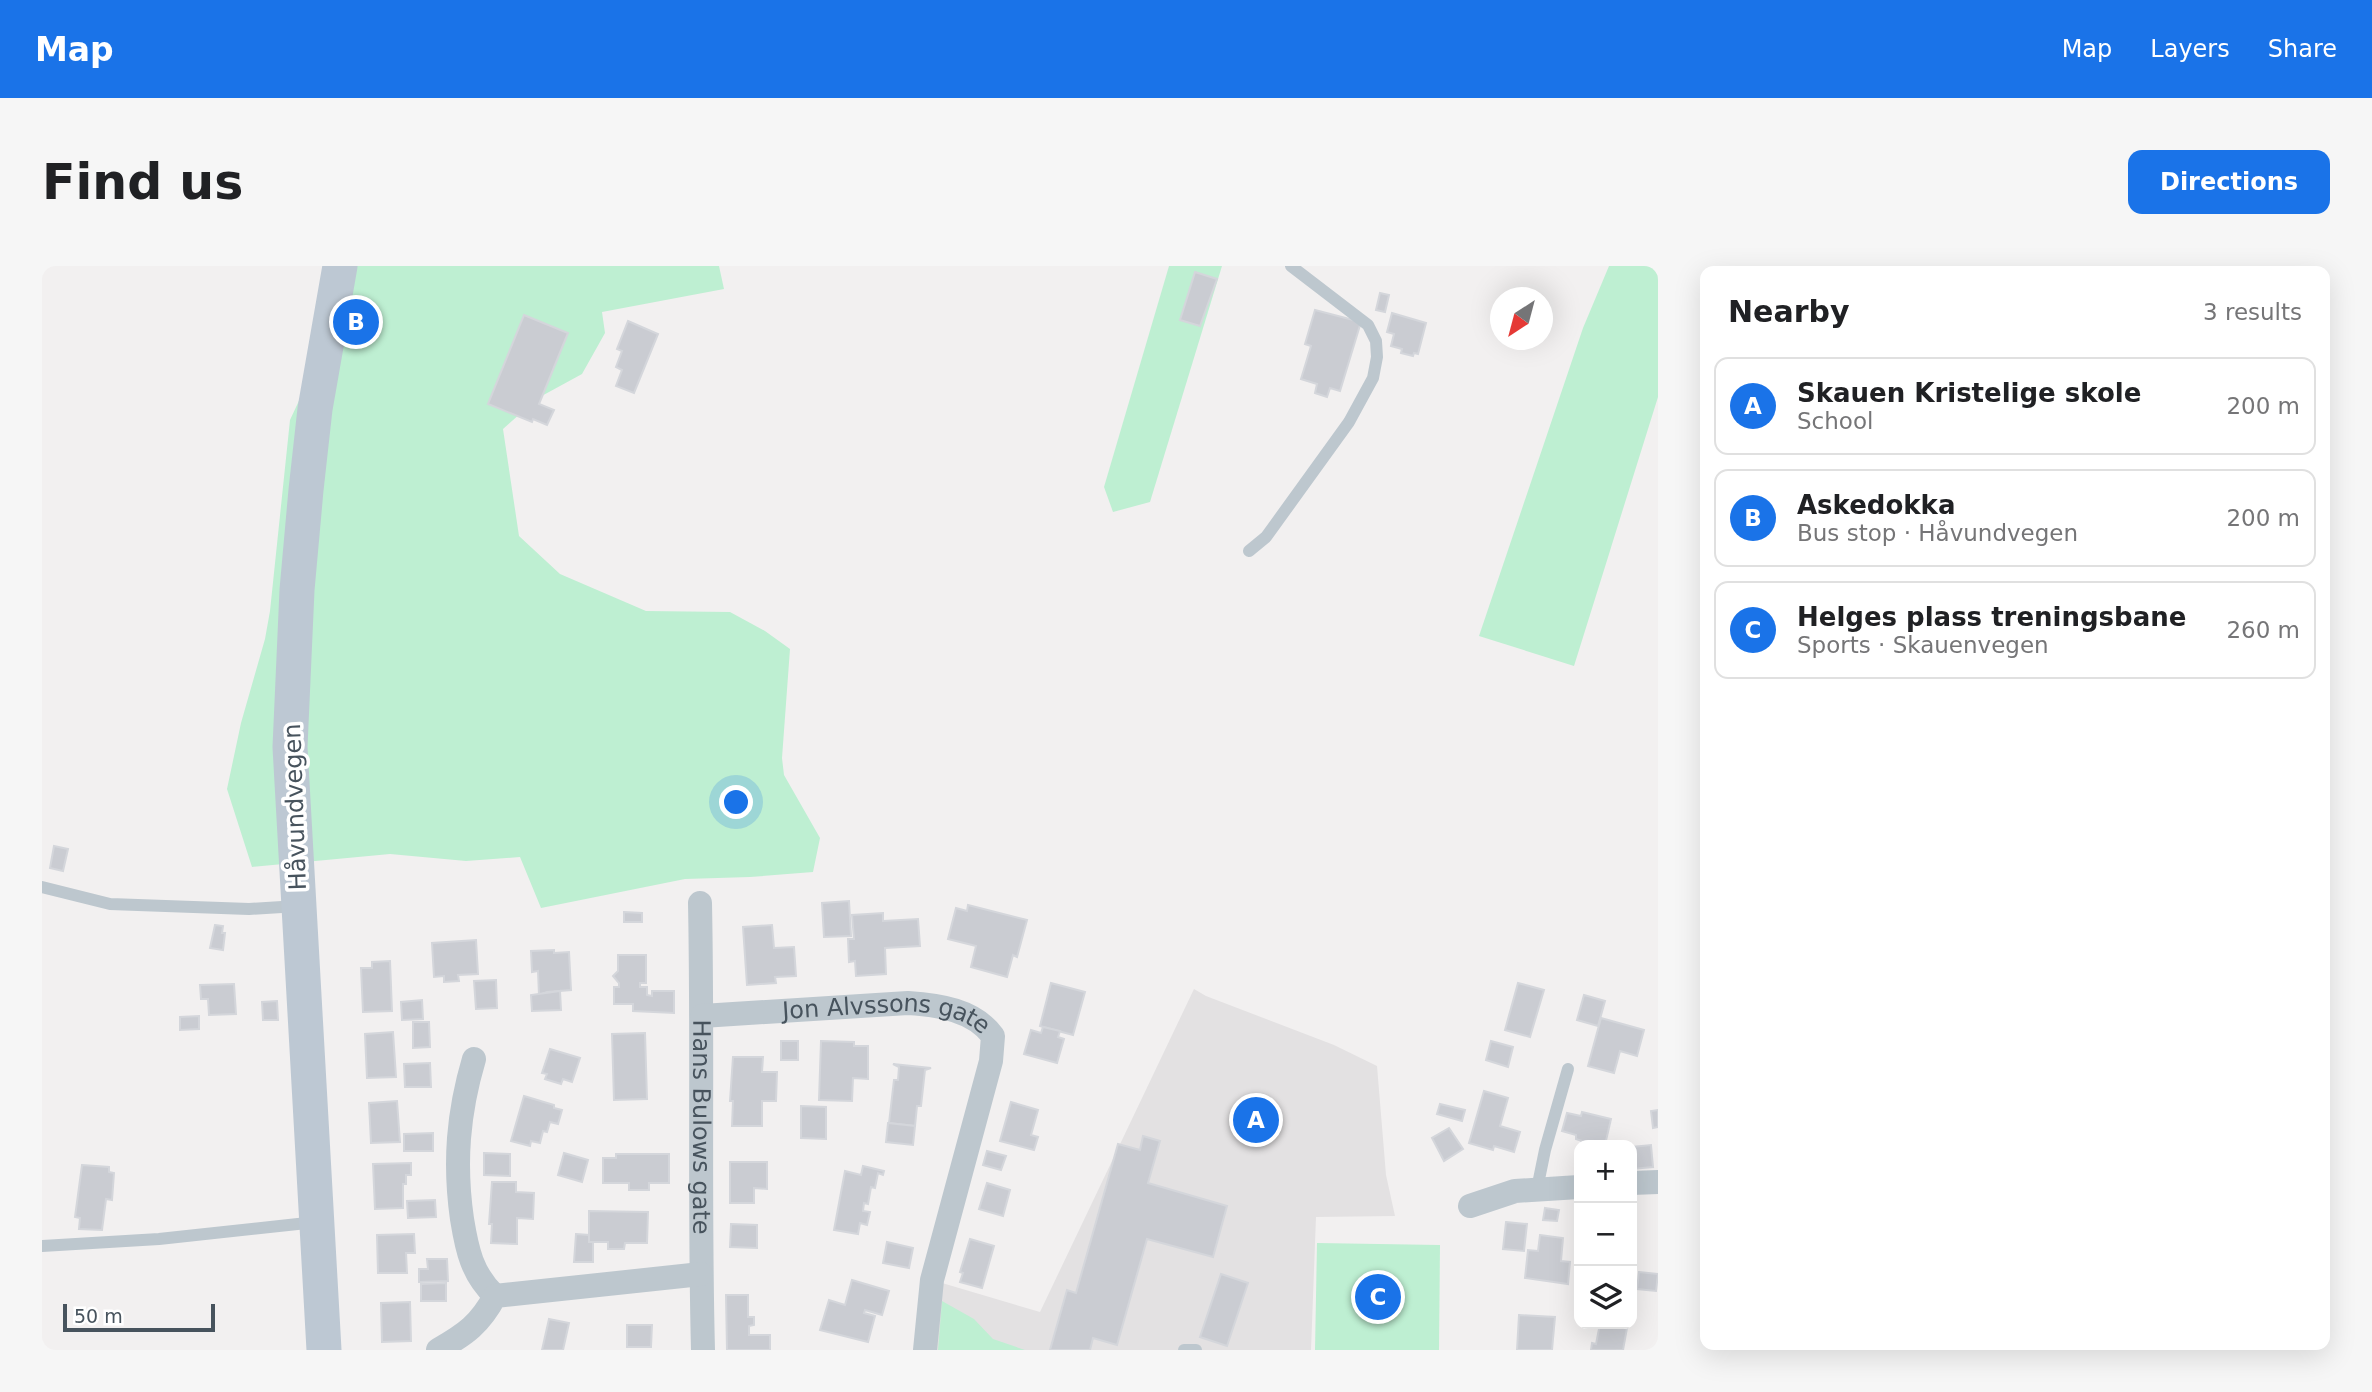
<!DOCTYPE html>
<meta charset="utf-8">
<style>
:root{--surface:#fff;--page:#f6f6f6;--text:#202124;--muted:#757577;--line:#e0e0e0;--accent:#1a73e8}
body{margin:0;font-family:"DejaVu Sans",sans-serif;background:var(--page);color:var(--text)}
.controls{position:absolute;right:21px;bottom:21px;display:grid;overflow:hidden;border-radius:14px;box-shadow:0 7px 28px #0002}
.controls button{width:63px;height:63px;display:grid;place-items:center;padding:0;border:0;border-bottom:2px solid var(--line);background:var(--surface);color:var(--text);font:35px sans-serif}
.compass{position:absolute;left:1448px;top:21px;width:63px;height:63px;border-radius:50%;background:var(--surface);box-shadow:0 7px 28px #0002;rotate:216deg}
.scale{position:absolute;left:21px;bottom:18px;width:152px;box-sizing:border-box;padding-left:7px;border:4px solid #47535d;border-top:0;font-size:19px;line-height:24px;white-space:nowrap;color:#47535d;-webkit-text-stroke:5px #fff;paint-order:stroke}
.you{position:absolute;left:695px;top:537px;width:24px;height:24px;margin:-18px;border:5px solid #fff;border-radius:50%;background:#1a73e8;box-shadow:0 0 0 10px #1a73e833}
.badge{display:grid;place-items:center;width:46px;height:46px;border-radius:50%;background:var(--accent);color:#fff;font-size:23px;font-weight:700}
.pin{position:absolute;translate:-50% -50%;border:4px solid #fff;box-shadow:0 2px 7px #0006}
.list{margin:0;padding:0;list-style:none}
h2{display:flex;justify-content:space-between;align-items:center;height:91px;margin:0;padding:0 28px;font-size:30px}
h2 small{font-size:23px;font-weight:400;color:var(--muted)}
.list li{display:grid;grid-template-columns:46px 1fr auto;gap:21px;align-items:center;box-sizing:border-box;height:98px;margin:0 14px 14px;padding:0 14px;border:2px solid var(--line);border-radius:14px}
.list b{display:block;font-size:26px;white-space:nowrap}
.list p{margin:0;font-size:23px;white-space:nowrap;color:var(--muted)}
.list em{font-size:23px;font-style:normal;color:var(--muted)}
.icon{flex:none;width:38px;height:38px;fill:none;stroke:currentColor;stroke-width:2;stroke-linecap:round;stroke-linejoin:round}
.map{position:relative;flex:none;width:1616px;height:1084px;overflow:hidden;border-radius:14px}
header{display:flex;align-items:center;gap:42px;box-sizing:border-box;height:98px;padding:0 35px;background:var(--accent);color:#fff}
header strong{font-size:33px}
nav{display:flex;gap:38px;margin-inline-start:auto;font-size:24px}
.intro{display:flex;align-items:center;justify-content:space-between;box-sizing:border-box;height:168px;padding:0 42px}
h1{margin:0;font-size:49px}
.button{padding:18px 32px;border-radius:14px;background:var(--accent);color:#fff;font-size:24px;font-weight:700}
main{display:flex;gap:42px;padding:0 42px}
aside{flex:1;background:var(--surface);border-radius:14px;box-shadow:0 7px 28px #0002}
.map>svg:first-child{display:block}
.education{fill:#e3e1e2}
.green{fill:#beefd2}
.building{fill:#caccd2;stroke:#d4d6db;stroke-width:2}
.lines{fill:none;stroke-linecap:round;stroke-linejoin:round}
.service{stroke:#bdc7ce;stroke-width:12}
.minor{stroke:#bdc7ce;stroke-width:24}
.secondary{stroke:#bdc8d3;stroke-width:35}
.labels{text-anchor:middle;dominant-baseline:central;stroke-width:7;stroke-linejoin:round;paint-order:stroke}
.street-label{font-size:24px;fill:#47535d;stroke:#fff}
</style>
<header>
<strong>Map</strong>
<nav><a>Map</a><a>Layers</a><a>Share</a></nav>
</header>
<div class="intro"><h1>Find us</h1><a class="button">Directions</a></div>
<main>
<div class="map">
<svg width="1616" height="1084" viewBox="0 0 1616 1084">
<rect width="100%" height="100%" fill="#f2f0f0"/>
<polygon class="education" points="1152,723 1164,730 1292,779 1335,800 1344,909 1353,950 1274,951 1269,1084 889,1084 890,1014 998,1046"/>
<g class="green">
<polygon points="284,0 677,0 682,23 560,46 563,67 540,108 496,132 461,163 477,270 518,308 604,345 688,346 723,365 748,383 740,492 742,509 778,572 771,606 708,611 643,613 499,642 478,591 424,595 348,588 210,601 185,523 199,457 223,373 228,345 248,154 268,111"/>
<polygon points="1127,0 1180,0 1108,236 1071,246 1062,221"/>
<polygon points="1567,0 1616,0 1616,131 1532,400 1437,370 1541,62"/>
<polygon points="1275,977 1398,979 1397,1084 1273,1084"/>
<polygon points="900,1035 932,1053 951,1073 983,1084 896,1084"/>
</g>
<g class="building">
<polygon points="1153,6 1175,13 1158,60 1138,54"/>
<polygon points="1338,27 1347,29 1343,46 1334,44"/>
<polygon points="1273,44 1319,56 1298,125 1288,122 1285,131 1273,127 1275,118 1259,113 1269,80 1263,78"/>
<polygon points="1350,47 1384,57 1376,88 1372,87 1371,90 1359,87 1360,83 1349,80 1352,68 1345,66"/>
<polygon points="482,49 526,67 497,138 512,144 505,159 491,153 490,156 446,138"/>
<polygon points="586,55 616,68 592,127 574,120 580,104 574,101 580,85 575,83"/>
<polygon points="12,580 26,583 21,605 8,602"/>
<polygon points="807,635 809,670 782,671 780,637"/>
<polygon points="926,639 985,654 975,691 971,689 965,711 929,701 934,680 906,673 914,642 925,645"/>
<polygon points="582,646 600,647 600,656 582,656"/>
<polygon points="841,647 841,655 876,653 878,680 843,682 844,708 814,710 813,695 807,696 806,673 812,673 810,649"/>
<polygon points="173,659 181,660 180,667 183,667 181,684 168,682"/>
<polygon points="730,659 732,682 752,681 754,710 733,711 734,717 705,719 701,661"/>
<polygon points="434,674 436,708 416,709 417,715 402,716 402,710 392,711 390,677"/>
<polygon points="512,684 512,687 527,686 529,724 505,726 497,729 496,705 490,706 489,685"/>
<polygon points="576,689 604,689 604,717 598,717 598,721 605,721 605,729 610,730 610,725 632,725 632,747 591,745 591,738 572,738 572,721 577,721 577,717 571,710 576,705"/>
<polygon points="348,695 350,745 321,746 319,702 330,702 330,696"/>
<polygon points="454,714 455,742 434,743 432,715"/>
<polygon points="1009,717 1043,726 1031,769 998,760"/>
<polygon points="1476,717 1502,724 1488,771 1463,764"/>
<polygon points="192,718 194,748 167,749 166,733 159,733 158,719"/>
<polygon points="518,725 519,744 490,745 489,729"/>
<polygon points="1542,729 1563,735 1556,760 1535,754"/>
<polygon points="380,734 381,753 360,754 359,736"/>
<polygon points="235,735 236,754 221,754 220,736"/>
<polygon points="157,750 157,763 138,764 138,751"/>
<polygon points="1559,752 1602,764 1595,790 1578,785 1572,807 1546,800"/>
<polygon points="371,756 387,756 388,781 371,782"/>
<polygon points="1001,761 1018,765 1016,771 1022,773 1015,797 982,788 989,764 999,767"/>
<polygon points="351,766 354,811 325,812 323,768"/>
<polygon points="603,767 605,833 572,834 570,768"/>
<rect x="739" y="775" width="17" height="19"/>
<polygon points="779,775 812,776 812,780 826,780 826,813 811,812 810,835 777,834"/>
<polygon points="1449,775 1471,781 1466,801 1444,794"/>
<polygon points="508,783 538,792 530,816 521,813 519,818 503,813 505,808 500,807"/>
<polygon points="691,791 721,791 720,806 735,806 734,835 720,835 720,860 690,860 691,835 688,835"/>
<polygon points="388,797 389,821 363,821 362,798"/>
<polygon points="851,798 889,802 883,804 879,840 875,840 873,860 847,857 852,814 856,814 857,801"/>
<polygon points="1442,825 1466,832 1458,860 1478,866 1472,886 1452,880 1451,884 1427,877"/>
<polygon points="482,830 512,839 512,842 520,844 516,858 508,856 505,866 501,865 498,877 489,875 488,880 469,875"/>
<polygon points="355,835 358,876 329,877 327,837"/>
<polygon points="969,836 996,844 989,869 996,871 992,884 958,875"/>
<polygon points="1398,838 1423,844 1420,855 1395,848"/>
<polygon points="759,840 784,841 784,873 759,872"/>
<polygon points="1616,844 1616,861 1611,862 1609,845"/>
<polygon points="1540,846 1569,853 1563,879 1539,879 1540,875 1534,873 1534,869 1520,865 1525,847 1539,850"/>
<polygon points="846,857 873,860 871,879 844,876"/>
<polygon points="1407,862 1421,883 1402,895 1390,872"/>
<polygon points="391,867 391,885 362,885 362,868"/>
<polygon points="1101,870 1118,875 1106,917 1185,940 1171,991 1105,973 1075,1079 1051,1072 1048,1084 1008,1084 1025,1024 1034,1027 1076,878 1098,884"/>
<polygon points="1609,879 1611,901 1590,903 1590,881"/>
<polygon points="945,885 964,890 959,904 941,899"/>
<polygon points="442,887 468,888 468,910 442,909"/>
<polygon points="522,887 546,894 540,916 516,909"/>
<polygon points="574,888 627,888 627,917 607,917 607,924 587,924 587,917 561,917 561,892 574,892"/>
<polygon points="688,896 725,896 725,923 712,922 712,937 688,937"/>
<polygon points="369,897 369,909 364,909 364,918 361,918 361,942 333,943 331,898"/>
<polygon points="40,899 67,901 67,906 72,907 70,934 64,933 60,964 37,963 38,952 33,951"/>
<polygon points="821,900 842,905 841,909 836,907 833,922 829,921 826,938 822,937 821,945 828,946 825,959 818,957 816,968 792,964 803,905 819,909"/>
<polygon points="450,916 474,916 474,926 492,927 491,953 475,952 475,978 449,977 450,958 447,958"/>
<polygon points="945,917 968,924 961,950 937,943"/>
<polygon points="393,934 394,951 366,952 365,935"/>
<polygon points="1503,942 1517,944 1515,955 1501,954"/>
<polygon points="547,945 606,946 605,977 583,977 582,983 566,983 566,976 547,976"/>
<polygon points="1464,956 1485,958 1482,985 1461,983"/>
<polygon points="689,958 715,959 715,982 688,981"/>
<polygon points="372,968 373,987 364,987 365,1007 336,1007 335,969"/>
<polygon points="534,968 547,969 547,976 551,976 551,996 532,996"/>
<polygon points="1498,969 1521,972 1519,995 1528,996 1526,1018 1483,1012 1486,984 1496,985"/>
<polygon points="928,973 952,980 940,1022 918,1016 921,1007 918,1006"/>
<polygon points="845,976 871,982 867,1002 841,997"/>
<polygon points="385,993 405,993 406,1015 377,1016 377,1003 386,1003"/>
<polygon points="1597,1006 1616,1008 1614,1025 1595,1023"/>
<polygon points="1179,1008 1206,1017 1185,1080 1158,1071"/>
<polygon points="810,1014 847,1025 840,1049 823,1044 822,1047 833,1050 826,1076 778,1064 787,1034 803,1039"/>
<polygon points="404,1017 404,1035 379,1035 379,1018"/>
<polygon points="684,1029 706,1029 706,1051 712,1051 712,1059 707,1060 707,1069 728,1069 728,1084 685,1084"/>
<polygon points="368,1036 369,1075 340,1076 339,1037"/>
<polygon points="1477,1049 1513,1051 1510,1084 1475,1084"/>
<polygon points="507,1053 527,1057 521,1084 500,1084"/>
<polygon points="1558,1058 1585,1062 1581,1084 1549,1084 1550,1077 1554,1078"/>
<polygon points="585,1059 610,1059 609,1081 585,1081"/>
</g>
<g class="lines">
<g class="service">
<polyline points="1207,285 1224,271 1307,156 1331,112 1335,91 1334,75 1326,59 1249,0"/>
<polyline points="0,621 68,638 207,643 256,640"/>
<polyline points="1495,923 1503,884 1526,803"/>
<polyline points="0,980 117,973 274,956"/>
<polyline points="1142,1084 1154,1084"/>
</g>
<g class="minor">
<path id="s1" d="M658,637C661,786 657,935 661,1084"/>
<path id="s2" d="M660,750L866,737C897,739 932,744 951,770L949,795L890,1014L883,1084"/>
<path d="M432,793C416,847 412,897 420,953C425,984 430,1008 453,1030"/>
<polyline points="1590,917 1616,916"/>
<polyline points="1428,940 1473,925 1537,921"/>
<path d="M396,1084C424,1068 438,1058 453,1030L659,1008"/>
</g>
<polyline class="secondary" points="282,1084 248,481 255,324 264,224 273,143 298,0"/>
</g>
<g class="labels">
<g class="street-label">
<text transform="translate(253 541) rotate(-92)">Håvundvegen</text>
<text stroke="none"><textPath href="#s2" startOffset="186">Jon Alvssons gate</textPath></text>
<text stroke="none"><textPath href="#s1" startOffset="224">Hans Bulows gate</textPath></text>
</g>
</g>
</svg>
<div class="controls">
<button>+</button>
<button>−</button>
<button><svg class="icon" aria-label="layers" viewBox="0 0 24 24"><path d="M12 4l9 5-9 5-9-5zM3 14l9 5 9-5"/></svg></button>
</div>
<svg class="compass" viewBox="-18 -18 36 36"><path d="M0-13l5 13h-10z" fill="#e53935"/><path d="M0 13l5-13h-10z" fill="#757577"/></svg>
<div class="scale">50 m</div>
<div class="you"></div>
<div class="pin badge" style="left:1214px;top:854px">A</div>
<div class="pin badge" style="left:314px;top:56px">B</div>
<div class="pin badge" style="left:1336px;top:1031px">C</div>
</div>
<aside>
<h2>Nearby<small>3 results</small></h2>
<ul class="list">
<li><span class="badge">A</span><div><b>Skauen Kristelige skole</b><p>School</p></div><em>200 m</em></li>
<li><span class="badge">B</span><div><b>Askedokka</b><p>Bus stop · Håvundvegen</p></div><em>200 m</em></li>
<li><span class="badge">C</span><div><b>Helges plass treningsbane</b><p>Sports · Skauenvegen</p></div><em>260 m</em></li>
</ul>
</aside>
</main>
